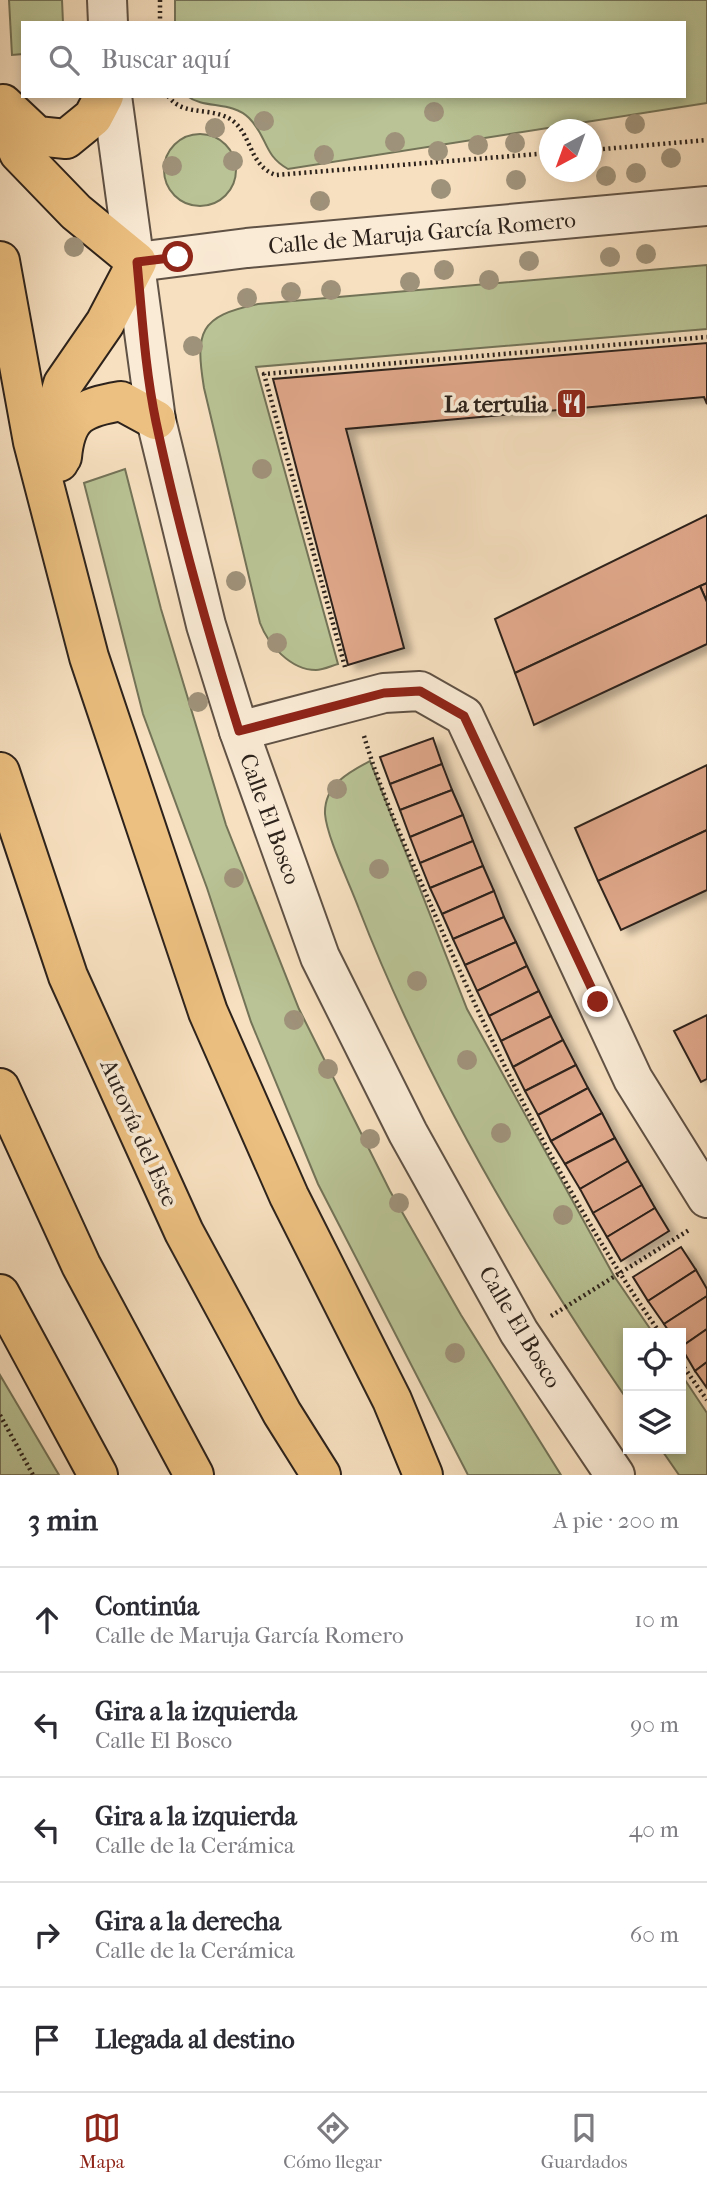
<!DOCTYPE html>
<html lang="es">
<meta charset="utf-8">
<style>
:root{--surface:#fff;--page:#f2f2f3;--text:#2b2b33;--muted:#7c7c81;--line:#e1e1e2;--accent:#8f2418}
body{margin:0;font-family:"IM FELL French Canon",serif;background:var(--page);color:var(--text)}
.controls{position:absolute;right:21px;bottom:21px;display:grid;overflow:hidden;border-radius:0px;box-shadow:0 4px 10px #0003}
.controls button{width:63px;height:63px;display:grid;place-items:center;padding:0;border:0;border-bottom:2px solid var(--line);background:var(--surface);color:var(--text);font:35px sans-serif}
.compass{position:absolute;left:539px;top:119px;width:63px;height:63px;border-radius:50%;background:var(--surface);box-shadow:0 4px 10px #0003;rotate:221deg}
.stop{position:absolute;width:21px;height:21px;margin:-16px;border:5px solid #8f2418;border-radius:50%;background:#fff}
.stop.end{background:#8f2418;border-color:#fff;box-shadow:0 2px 7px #0008}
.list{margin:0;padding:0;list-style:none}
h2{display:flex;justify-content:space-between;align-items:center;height:91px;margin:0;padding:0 28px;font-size:30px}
h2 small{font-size:23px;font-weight:400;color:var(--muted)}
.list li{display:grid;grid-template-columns:46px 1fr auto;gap:21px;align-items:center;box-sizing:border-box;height:105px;padding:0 28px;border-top:2px solid var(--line)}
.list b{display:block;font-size:26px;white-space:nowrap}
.list p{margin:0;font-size:23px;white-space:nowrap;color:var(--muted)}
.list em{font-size:23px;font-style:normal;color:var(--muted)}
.icon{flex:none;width:38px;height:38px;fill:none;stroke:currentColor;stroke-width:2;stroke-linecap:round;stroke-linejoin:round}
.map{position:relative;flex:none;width:707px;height:1475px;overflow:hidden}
.search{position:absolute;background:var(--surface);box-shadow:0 4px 10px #0003;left:21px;right:21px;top:21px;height:77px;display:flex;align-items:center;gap:18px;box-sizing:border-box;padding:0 24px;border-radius:0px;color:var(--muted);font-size:26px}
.sheet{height:616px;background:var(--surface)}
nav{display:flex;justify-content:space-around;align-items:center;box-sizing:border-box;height:98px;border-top:2px solid var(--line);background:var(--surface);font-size:19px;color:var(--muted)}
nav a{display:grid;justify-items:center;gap:4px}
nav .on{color:var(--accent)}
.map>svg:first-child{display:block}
.green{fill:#b9c395;stroke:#737358;stroke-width:2}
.building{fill:#e0a88b;stroke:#2d231c;stroke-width:2;filter:url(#shadow)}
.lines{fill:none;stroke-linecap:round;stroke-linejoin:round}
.street-casing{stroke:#605245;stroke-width:42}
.highway-casing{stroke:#2d231c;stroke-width:42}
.path{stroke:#2d231c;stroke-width:4.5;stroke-dasharray:2 3.5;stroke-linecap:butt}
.street{stroke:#faebd6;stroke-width:38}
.highway{stroke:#ecc080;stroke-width:38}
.tree{fill:#9f927a}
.route{stroke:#8f2418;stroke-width:9}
.labels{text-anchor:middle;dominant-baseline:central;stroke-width:7;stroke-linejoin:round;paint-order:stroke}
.street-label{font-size:23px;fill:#2d231c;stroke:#faebd6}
.poi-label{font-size:23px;font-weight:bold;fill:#2d231c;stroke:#faebd6;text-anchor:end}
</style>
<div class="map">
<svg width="707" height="1475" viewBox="0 0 707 1475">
<defs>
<filter id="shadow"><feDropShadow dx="8" dy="4.5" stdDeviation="3.5" flood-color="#0004"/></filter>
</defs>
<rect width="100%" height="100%" fill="#f7e0c0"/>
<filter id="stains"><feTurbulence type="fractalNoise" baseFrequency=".00286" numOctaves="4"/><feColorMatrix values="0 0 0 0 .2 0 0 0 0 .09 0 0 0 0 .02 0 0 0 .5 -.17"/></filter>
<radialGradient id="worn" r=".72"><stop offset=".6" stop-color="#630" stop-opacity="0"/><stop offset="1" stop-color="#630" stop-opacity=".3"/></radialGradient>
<g class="green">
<polygon points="9,0 62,0 63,23 23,23 23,54 12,55"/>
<path d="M175,0H707V103L288,169C263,155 268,137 249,118C232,101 204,109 187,96H684V23H175Z"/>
<circle cx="200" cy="170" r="36"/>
<path d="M707,265V329L256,367L338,664C331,666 323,670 316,670C290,670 268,644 260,623L204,388C195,332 199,316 258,304Z"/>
<polygon points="125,469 161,609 226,825 299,1009 390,1191 461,1315 561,1475 468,1475 318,1184 251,1022 207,888 143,714 84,483"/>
<path d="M370,761L467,1009L614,1276L653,1333H628V1401C525,1251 425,1079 359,909C350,884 327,838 325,814C324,785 349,772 370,761Z"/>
<polygon points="681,1374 707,1413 707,1475 679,1475 661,1449 681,1449"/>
<polygon points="0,1375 59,1475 0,1475"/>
</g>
<g class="building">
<polygon points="707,343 707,404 704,397 346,429 404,648 348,665 273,379"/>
<polygon points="707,515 707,583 515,673 495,619"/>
<polygon points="707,583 707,602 700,586"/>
<polygon points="700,586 707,602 707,644 534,725 515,673"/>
<polygon points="433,738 442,764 390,784 380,757"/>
<polygon points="442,764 452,790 400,810 390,784"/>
<polygon points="707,765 707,830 598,881 575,828"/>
<polygon points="452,790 463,815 410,837 400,810"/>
<polygon points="463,815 473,841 420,863 410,837"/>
<polygon points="707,830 707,890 621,930 598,881"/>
<polygon points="473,841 483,866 430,888 420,863"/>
<polygon points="483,866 494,891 442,914 430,888"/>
<polygon points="494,891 504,917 453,939 442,914"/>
<polygon points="504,917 516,942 465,965 453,939"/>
<polygon points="516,942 527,966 477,991 465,965"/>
<polygon points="527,966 539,991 489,1016 477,991"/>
<polygon points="539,991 551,1016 501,1041 489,1016"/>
<polygon points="707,1015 707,1079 701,1082 674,1031"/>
<polygon points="551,1016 563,1040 513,1067 501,1041"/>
<polygon points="563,1040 576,1065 525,1091 513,1067"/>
<polygon points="576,1065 588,1088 538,1115 525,1091"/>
<polygon points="588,1088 602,1113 551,1141 538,1115"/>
<polygon points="602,1113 615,1138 565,1164 551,1141"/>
<polygon points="615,1138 628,1161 580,1189 565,1164"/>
<polygon points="628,1161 642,1185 593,1213 580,1189"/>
<polygon points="642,1185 655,1208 607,1237 593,1213"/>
<polygon points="655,1208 669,1231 621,1261 607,1237"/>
<polygon points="681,1247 696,1270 648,1301 633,1277"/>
<polygon points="696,1270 707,1289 707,1296 664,1324 648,1301"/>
<polygon points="707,1296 707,1329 681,1347 681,1333 670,1333 664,1324"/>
<polygon points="707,1329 707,1362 695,1371 681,1347"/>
<polygon points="707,1362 707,1388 695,1371"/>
</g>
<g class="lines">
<defs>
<g id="street">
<polyline points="107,0 108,23"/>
<polyline points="112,96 156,420 206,625 239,731 320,957 408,1133 519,1332 615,1475"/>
<polyline points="137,262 247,248 707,206"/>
<polyline points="239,731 384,693 420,691 464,716 633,1079 707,1198"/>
</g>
<g id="highway">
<polyline points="3,104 37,136 66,139 93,117 104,96"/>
<polyline points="0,113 19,153 76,212 137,262 105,323 63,384 52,422 59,462"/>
<polyline points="0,261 33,442 89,657 208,1012 289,1196 392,1400 423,1475"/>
<path d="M62,457C66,415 81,408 121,401L156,420"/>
<polyline points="0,772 68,976 184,1232 282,1413 321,1475"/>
<polyline points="0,1088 81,1265 194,1475"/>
<polyline points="0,1294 98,1475"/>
</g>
</defs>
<use href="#street" class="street-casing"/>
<use href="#highway" class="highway-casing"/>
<g class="path">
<polyline points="160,0 160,23"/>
<path d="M168,96C182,115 204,108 224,116C253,127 246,165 276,175L550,153"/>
<polyline points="592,150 707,140"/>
<polyline points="345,667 264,374 707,337"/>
<path d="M364,736C381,794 408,852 432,908C494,1052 570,1205 660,1333"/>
<polyline points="551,1316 689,1230"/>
<polyline points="681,1363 707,1400"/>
<polyline points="0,1415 33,1475"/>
</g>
<use href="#street" class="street"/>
<use href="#highway" class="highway"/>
</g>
<g class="tree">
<circle cx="434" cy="112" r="10"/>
<circle cx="264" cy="121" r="10"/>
<circle cx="635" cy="124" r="10"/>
<circle cx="215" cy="128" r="10"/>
<circle cx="395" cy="142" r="10"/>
<circle cx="515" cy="143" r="10"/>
<circle cx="478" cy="145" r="10"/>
<circle cx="438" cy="151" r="10"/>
<circle cx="324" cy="155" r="10"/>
<circle cx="671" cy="158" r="10"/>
<circle cx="233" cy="161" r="10"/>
<circle cx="172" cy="166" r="10"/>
<circle cx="636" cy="173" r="10"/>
<circle cx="606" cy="176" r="10"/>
<circle cx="516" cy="180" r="10"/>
<circle cx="441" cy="189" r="10"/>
<circle cx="320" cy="201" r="10"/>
<circle cx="74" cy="247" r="10"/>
<circle cx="646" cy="254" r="10"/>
<circle cx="610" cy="257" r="10"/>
<circle cx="529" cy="261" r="10"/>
<circle cx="444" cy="270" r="10"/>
<circle cx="489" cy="280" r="10"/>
<circle cx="410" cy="282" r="10"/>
<circle cx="331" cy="290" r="10"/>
<circle cx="291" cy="292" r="10"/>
<circle cx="247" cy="298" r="10"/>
<circle cx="193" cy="346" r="10"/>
<circle cx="262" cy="469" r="10"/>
<circle cx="236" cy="581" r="10"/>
<circle cx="277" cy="643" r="10"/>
<circle cx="198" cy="702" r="10"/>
<circle cx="337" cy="789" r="10"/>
<circle cx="379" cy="869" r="10"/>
<circle cx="234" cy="878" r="10"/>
<circle cx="417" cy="981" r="10"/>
<circle cx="294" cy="1020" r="10"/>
<circle cx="467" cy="1060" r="10"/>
<circle cx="328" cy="1069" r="10"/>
<circle cx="501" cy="1133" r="10"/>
<circle cx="370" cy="1139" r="10"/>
<circle cx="399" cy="1203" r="10"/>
<circle cx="563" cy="1215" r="10"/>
<circle cx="455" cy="1353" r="10"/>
</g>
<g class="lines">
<path class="route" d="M178,257L137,262C142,315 145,369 156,422C178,526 207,629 239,731L384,693L420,691L464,716L598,1002"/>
</g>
<defs>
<symbol id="restaurant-square" viewBox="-11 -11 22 22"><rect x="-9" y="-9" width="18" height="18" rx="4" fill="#8f2418" stroke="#faebd6"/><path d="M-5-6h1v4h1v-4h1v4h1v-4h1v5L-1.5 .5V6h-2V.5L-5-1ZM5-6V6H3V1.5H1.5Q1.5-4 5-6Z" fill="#fff"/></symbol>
</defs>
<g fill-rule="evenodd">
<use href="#restaurant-square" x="554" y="386" width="35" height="35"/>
</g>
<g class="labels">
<g class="street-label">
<text transform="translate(422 233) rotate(-5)">Calle de Maruja García Romero</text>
<text transform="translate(270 819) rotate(70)">Calle El Bosco</text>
<text transform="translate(139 1133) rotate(66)">Autovía del Este</text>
<text transform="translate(520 1327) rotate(59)">Calle El Bosco</text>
</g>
<g class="poi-label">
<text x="548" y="404">La tertulia</text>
</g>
</g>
<rect width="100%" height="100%" filter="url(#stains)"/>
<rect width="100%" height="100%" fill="url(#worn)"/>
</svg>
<div class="controls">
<button><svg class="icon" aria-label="locate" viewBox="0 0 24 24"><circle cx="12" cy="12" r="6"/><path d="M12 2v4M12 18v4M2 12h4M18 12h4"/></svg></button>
<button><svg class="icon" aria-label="layers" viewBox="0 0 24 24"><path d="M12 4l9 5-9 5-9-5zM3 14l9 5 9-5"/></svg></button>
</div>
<svg class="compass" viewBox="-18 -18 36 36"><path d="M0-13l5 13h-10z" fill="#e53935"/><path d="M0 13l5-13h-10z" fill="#7c7c81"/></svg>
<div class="stop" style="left:178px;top:257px"></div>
<div class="stop end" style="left:598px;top:1002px"></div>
<div class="search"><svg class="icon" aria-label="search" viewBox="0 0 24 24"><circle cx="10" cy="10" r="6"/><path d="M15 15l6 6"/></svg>Buscar aquí</div>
</div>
<section class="sheet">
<h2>3 min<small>A pie · 200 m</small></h2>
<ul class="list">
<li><svg class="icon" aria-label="ahead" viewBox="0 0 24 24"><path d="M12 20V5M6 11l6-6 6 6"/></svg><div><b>Continúa</b><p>Calle de Maruja García Romero</p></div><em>10 m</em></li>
<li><svg class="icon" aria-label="left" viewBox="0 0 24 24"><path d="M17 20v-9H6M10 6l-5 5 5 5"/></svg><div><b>Gira a la izquierda</b><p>Calle El Bosco</p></div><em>90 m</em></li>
<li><svg class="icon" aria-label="left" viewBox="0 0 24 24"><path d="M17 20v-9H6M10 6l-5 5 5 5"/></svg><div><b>Gira a la izquierda</b><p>Calle de la Cerámica</p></div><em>40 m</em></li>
<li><svg class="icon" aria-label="right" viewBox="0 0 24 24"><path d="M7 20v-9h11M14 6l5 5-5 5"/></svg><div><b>Gira a la derecha</b><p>Calle de la Cerámica</p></div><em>60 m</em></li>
<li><svg class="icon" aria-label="arrive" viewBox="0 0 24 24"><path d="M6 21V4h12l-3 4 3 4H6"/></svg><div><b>Llegada al destino</b></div></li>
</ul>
</section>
<nav>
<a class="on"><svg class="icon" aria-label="map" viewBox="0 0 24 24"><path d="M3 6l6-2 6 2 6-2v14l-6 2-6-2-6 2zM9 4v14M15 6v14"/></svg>Mapa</a>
<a><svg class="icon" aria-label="directions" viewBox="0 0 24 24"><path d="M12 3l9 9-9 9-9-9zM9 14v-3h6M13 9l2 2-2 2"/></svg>Cómo llegar</a>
<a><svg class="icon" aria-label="saved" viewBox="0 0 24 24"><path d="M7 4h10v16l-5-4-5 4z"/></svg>Guardados</a>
</nav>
